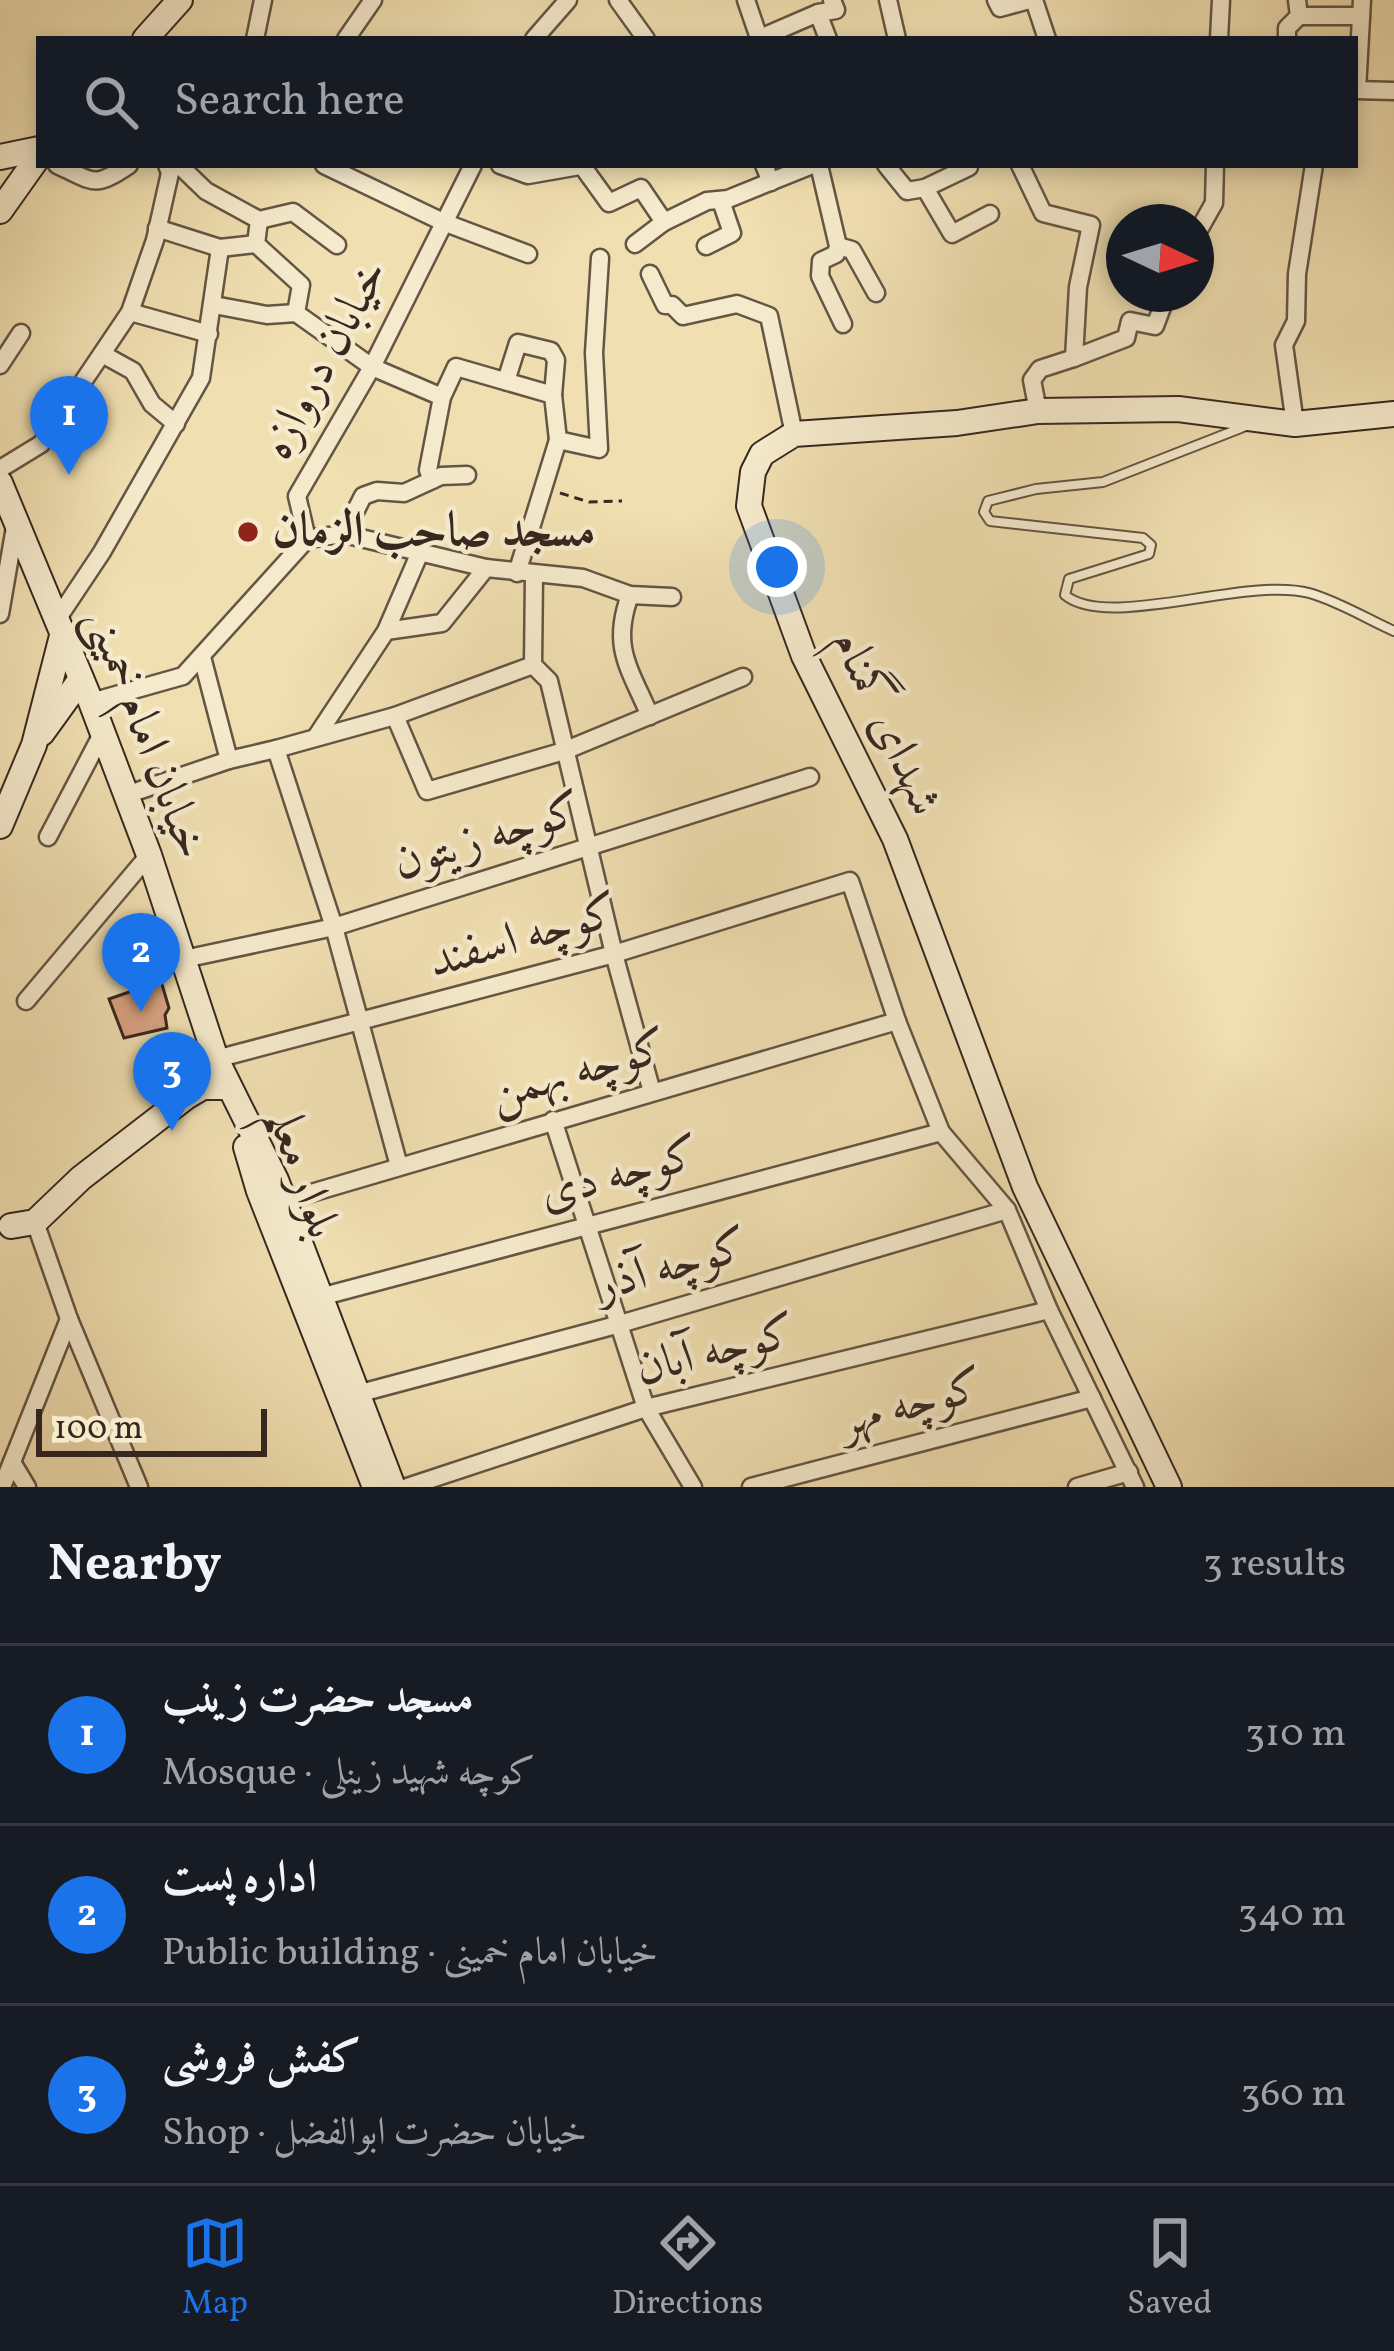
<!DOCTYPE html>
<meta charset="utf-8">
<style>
:root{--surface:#171b24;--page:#20242c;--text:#f1f3f6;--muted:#9ea1a6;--line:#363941;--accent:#1a73e8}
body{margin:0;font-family:Vollkorn,Amiri,serif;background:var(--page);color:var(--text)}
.compass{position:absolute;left:1106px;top:204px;width:108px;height:108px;border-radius:50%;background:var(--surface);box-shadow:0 6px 18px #0003;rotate:94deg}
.scale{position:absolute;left:36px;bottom:30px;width:231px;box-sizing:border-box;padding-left:12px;border:6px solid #37271f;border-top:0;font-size:33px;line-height:42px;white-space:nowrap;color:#37271f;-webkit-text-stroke:9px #f5eacc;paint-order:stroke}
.you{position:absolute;left:777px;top:567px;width:42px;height:42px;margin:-30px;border:9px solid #fff;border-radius:50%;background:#1a73e8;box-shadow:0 0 0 18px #1a73e833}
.badge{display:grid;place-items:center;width:78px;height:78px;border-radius:50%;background:var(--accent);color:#fff;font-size:39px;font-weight:700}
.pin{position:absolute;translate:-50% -99px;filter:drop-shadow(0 3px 6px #0008)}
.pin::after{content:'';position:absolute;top:63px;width:42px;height:36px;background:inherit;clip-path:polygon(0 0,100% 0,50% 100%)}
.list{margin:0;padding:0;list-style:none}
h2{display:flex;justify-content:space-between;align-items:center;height:156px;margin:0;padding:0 48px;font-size:51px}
h2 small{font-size:39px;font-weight:400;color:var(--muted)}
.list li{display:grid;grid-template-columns:78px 1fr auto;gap:36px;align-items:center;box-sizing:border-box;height:180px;padding:0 48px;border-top:3px solid var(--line)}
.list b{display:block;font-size:45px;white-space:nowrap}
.list p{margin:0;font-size:39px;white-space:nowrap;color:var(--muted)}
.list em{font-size:39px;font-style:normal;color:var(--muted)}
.icon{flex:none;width:66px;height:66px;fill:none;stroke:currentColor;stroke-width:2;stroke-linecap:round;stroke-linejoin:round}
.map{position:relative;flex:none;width:1394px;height:1487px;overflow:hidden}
.search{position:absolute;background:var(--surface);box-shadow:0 6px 18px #0003;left:36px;right:36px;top:36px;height:132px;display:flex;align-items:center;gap:30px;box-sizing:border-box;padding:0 42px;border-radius:0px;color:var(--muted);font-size:45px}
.sheet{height:696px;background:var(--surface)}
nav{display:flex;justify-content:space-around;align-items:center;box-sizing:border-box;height:168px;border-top:3px solid var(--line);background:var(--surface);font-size:33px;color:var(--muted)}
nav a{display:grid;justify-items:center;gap:6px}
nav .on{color:var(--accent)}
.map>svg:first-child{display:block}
.building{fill:#d8a281;stroke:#37271f;stroke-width:3}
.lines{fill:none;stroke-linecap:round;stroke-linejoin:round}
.lane-casing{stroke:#655544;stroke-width:12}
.street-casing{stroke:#655544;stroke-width:21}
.secondary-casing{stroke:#37271f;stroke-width:28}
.path{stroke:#37271f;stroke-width:3;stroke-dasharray:9 6;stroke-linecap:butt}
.lane{stroke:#f5eacc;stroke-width:8}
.street{stroke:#f5eacc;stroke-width:16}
.secondary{stroke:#f5eacc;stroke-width:24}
.poi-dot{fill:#8f2418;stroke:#f5eacc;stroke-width:4.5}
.labels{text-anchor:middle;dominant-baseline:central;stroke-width:9;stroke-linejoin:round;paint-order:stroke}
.street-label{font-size:48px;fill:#37271f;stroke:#f5eacc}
.poi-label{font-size:48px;font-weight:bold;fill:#37271f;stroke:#f5eacc;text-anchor:start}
</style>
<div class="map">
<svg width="1394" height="1487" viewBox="0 0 1394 1487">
<rect width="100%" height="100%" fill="#f0dfb1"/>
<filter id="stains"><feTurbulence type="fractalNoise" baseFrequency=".00167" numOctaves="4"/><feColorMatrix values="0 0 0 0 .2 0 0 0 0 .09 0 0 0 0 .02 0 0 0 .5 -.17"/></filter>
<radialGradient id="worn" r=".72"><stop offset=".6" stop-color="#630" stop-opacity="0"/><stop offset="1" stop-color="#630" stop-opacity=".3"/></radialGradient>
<polygon class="building" points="161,981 169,1008 165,1015 167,1028 124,1038 109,999"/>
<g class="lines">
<defs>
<path id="lane" d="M1246,426L1103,482L1036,489L988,501L984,512L990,521L1143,538L1151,545L1149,554L1069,579L1065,595C1108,631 1246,576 1309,593C1338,601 1367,619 1394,631"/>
<g id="street">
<polyline points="618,0 646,39"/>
<polyline points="746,0 759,38"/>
<polyline points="888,0 897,39"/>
<polyline points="996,0 1000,8 1029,0"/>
<polyline points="1034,0 1047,39"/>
<polyline points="818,13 828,39"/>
<polyline points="1299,16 1361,16"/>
<polyline points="255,39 263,0"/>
<polyline points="346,39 373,0"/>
<polyline points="534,39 568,0"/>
<polyline points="758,39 818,13 836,10 832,0"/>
<polyline points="1219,39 1221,0"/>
<polyline points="1287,39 1287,28 1299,16 1297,0"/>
<polyline points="1355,90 1394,91"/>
<polyline points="1357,90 1362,0"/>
<path d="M57,165C95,182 93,189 129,165"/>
<polyline points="179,165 206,191 259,220 256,244 301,285 296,313 372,367 442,397"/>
<polyline points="324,165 443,222 528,254"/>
<polyline points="500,165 528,175 585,165"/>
<polyline points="764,165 771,182"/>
<polyline points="819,165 838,246 836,254 821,261 820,276 843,324"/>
<polyline points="886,165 907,191 925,188 952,234 990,214"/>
<polyline points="1020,165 1043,213 1091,225 1078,287 1074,358 1040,369 1032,380 1038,411"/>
<polyline points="583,167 609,203 641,188 664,222"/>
<polyline points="925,188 969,167"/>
<polyline points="259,220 293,212 337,245"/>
<polyline points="157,228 220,248 256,244"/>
<polyline points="1196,235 1214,203 1215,165"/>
<polyline points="635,244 664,222 707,201 728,199 812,165"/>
<polyline points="706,246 732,233 721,201"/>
<polyline points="838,246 852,250 876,293"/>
<polyline points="650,274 665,305 672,305 683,316 737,304 769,316 794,434"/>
<polyline points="214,305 267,315 296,313"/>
<polyline points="130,312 209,334"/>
<polyline points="104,355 133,371 152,404 176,424"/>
<polyline points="1074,358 1126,338 1130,321 1155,326 1167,294"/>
<polyline points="0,365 21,333"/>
<polyline points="506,381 518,343 551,351 556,360 553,395"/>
<polyline points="1295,424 1284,345 1296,321 1297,274 1314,165"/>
<polyline points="558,440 599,449 594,353 600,258"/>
<polyline points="0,469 41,444 130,312 155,240 170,173 167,165"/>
<polyline points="432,480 428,470 442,397 456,367 553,395 558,440 517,573"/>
<polyline points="344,534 363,496 377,491 404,493 441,476 467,475"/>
<polyline points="307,539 344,534 486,568 583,578 630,595 672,597"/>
<polyline points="534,574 533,665 549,681 614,954 652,1092"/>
<path d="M630,595C611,647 629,667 650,716"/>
<polyline points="0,614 15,527"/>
<polyline points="56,621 102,552 201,378 220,248"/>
<polyline points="386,631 442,623 486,568"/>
<polyline points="202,657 229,760"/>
<polyline points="91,702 183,676 307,539 297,496 372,367 473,165"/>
<polyline points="395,716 427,791 564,751 743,677"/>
<polyline points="316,737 386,631 421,550"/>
<polyline points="276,749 395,716 533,665"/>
<polyline points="126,795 229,760 276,749 334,927 399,1166"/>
<polyline points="48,837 102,734"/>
<polyline points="184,959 334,927 810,777"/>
<polyline points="26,1001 149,855"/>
<polyline points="216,1059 614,954 850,881 897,1021 941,1132 1007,1210 1049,1310 1135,1487"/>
<polyline points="553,1120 646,1408 693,1487"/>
<polyline points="284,1201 897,1021"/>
<polyline points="320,1297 941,1132"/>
<polyline points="69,1319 139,1487"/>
<polyline points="357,1394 620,1324 1007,1210"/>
<polyline points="12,1462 27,1487"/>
<polyline points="2,1487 69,1319 35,1222"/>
<polyline points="407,1487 646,1408 1049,1310"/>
<polyline points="751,1487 1092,1398"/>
<polyline points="1077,1487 1129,1472"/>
</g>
<g id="secondary">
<polyline points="145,39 180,0"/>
<polyline points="0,157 39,149"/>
<polyline points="0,211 39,156"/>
<polyline points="0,483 91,702 149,855 216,1059 276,1180 393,1487"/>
<polyline points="42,733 81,679"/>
<polyline points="0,826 34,745 62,636"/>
<polyline points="246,1147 259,1191 375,1487"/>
<polyline points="11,1226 35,1222 81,1178 186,1097 203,1087 229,1087"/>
<polyline points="1169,1487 1025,1187 895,839 804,656 749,506 753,472 762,454 794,434 957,423 1038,411 1178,409 1295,424 1394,414"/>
</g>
</defs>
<use href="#lane" class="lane-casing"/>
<use href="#street" class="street-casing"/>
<use href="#secondary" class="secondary-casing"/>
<polyline class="path" points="560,493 589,502 622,501"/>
<use href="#lane" class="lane"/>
<use href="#street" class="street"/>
<use href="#secondary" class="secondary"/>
</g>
<circle class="poi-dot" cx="248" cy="532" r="12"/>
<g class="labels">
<g class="street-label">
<text transform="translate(326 360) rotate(-62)">خیابان دروازه</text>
<text transform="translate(885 723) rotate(65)">شهدای گمنام</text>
<text transform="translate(145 734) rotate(69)">خیابان امام خمینی</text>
<text transform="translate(488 838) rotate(-17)">کوچه زیتون</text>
<text transform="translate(524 938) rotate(-16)">کوچه اسفند</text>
<text transform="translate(579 1072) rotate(-16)">کوچه بهمن</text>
<text transform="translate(301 1173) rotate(71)">بلوار معلم</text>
<text transform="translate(620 1175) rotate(-15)">کوچه دی</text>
<text transform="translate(672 1267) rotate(-16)">کوچه آذر</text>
<text transform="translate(716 1352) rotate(-14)">کوچه آبان</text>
<text transform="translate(912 1405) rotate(-15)">کوچه مهر</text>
</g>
<g class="poi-label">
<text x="272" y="532">مسجد صاحب الزمان</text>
</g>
</g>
<rect width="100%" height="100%" filter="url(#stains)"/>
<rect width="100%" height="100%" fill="url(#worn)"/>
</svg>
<svg class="compass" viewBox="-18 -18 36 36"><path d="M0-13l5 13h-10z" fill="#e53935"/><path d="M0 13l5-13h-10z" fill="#9ea1a6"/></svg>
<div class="scale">100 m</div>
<div class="you"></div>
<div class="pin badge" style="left:69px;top:475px">1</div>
<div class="pin badge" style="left:141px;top:1012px">2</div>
<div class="pin badge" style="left:172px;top:1131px">3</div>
<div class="search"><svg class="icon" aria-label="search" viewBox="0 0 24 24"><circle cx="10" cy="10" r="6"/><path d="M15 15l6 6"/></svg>Search here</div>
</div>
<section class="sheet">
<h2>Nearby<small>3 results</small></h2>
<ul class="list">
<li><span class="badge">1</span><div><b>مسجد حضرت زینب</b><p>Mosque · کوچه شهید زینلی</p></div><em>310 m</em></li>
<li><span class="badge">2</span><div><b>اداره پست</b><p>Public building · خیابان امام خمینی</p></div><em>340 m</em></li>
<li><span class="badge">3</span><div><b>کفش فروشی</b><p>Shop · خیابان حضرت ابوالفضل</p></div><em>360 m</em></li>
</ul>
</section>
<nav>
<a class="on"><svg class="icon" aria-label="map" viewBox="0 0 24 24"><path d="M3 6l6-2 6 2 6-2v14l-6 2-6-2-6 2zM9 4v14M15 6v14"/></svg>Map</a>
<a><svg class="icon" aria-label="directions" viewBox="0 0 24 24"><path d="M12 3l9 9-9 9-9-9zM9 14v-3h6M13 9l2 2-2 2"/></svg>Directions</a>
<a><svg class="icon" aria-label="saved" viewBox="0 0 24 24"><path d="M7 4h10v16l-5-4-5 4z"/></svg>Saved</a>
</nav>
